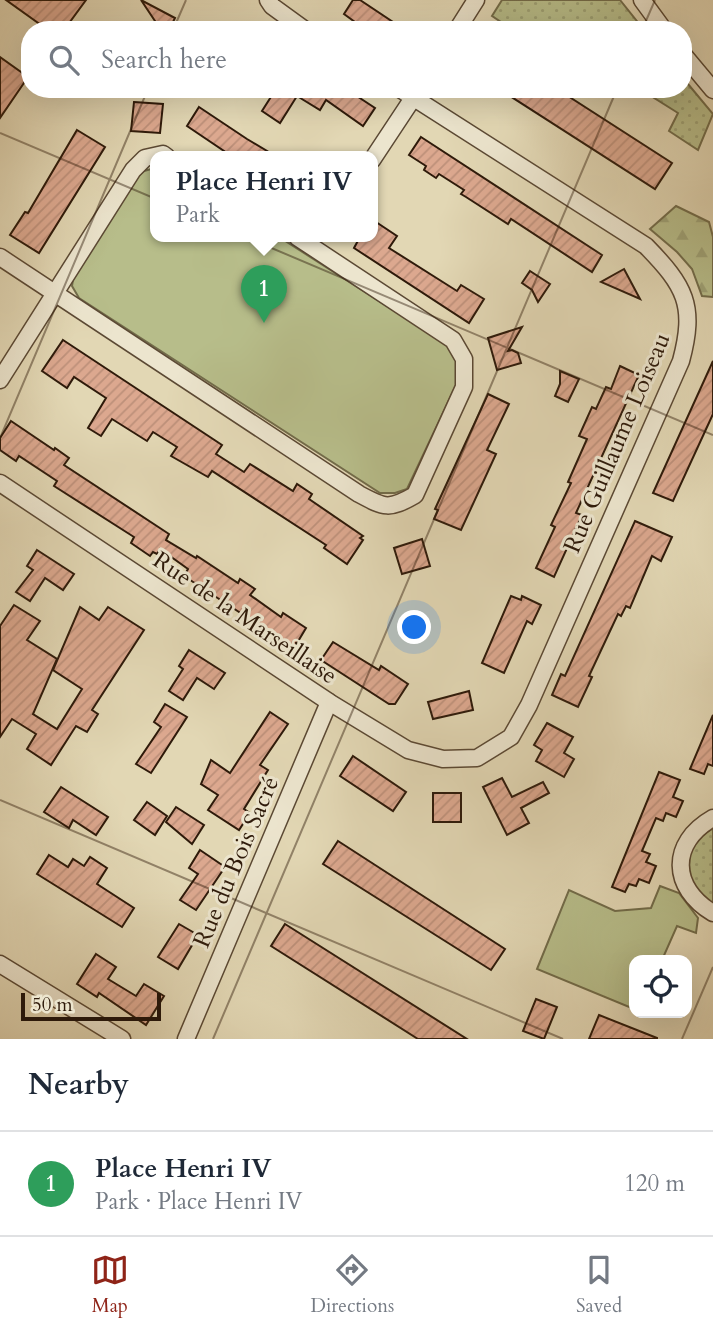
<!DOCTYPE html>
<meta charset="utf-8">
<style>
:root{--surface:#fff;--page:#f6f6f7;--text:#1f2937;--muted:#747a83;--line:#e0e1e3;--accent:#8f2418}
body{margin:0;font-family:Cardo,serif;background:var(--page);color:var(--text)}
.controls{position:absolute;right:21px;bottom:21px;display:grid;overflow:hidden;border-radius:14px;box-shadow:0 7px 28px #0002}
.controls button{width:63px;height:63px;display:grid;place-items:center;padding:0;border:0;border-bottom:2px solid var(--line);background:var(--surface);color:var(--text);font:35px sans-serif}
.scale{position:absolute;left:21px;bottom:18px;width:140px;box-sizing:border-box;padding-left:7px;border:4px solid #2e1a0a;border-top:0;font-size:19px;line-height:24px;white-space:nowrap;color:#2e1a0a;-webkit-text-stroke:5px #ece5ce;paint-order:stroke}
.you{position:absolute;left:415px;top:628px;width:24px;height:24px;margin:-18px;border:5px solid #fff;border-radius:50%;background:#1a73e8;box-shadow:0 0 0 10px #1a73e833}
.badge{display:grid;place-items:center;width:46px;height:46px;border-radius:50%;background:var(--accent);color:#fff;font-size:23px;font-weight:700}
.pin{position:absolute;translate:-50% -58px;filter:drop-shadow(0 2px 4px #0008)}
.pin::after{content:'';position:absolute;top:37px;width:24px;height:21px;background:inherit;clip-path:polygon(0 0,100% 0,50% 100%)}
.popup{position:absolute;left:150px;top:151px;width:228px;height:91px;box-sizing:border-box;display:grid;place-content:center;border-radius:14px;background:var(--surface);filter:drop-shadow(0 2px 5px #0005);font-size:23px;white-space:nowrap;color:var(--muted)}
.popup b{font-size:26px;color:var(--text)}
.popup::after{content:'';position:absolute;left:50%;top:100%;margin-left:-14px;border:14px solid transparent;border-top-color:var(--surface)}
.list{margin:0;padding:0;list-style:none}
h2{display:flex;justify-content:space-between;align-items:center;height:91px;margin:0;padding:0 28px;font-size:30px}
h2 small{font-size:23px;font-weight:400;color:var(--muted)}
.list li{display:grid;grid-template-columns:46px 1fr auto;gap:21px;align-items:center;box-sizing:border-box;height:105px;padding:0 28px;border-top:2px solid var(--line)}
.list b{display:block;font-size:26px;white-space:nowrap}
.list p{margin:0;font-size:23px;white-space:nowrap;color:var(--muted)}
.list em{font-size:23px;font-style:normal;color:var(--muted)}
.icon{flex:none;width:38px;height:38px;fill:none;stroke:currentColor;stroke-width:2;stroke-linecap:round;stroke-linejoin:round}
.map{position:relative;flex:none;width:713px;height:1039px;overflow:hidden}
.search{position:absolute;background:var(--surface);box-shadow:0 7px 28px #0002;left:21px;right:21px;top:21px;height:77px;display:flex;align-items:center;gap:18px;box-sizing:border-box;padding:0 24px;border-radius:28px;color:var(--muted);font-size:26px}
.sheet{height:196px;background:var(--surface)}
nav{display:flex;justify-content:space-around;align-items:center;box-sizing:border-box;height:98px;border-top:2px solid var(--line);background:var(--surface);font-size:19px;color:var(--muted)}
nav a{display:grid;justify-items:center;gap:4px}
nav .on{color:var(--accent)}
.map>svg:first-child{display:block}
.grass{fill:url(#grass-dots);stroke:#726c4a;stroke-width:2}
.forest{fill:url(#forest-firs);stroke:#726c4a;stroke-width:2}
.park{fill:#b7bd8a;stroke:#726c4a;stroke-width:2}
.building{fill:url(#building-hatch);stroke:#2e1a0a;stroke-width:2}
.lines{fill:none;stroke-linecap:round;stroke-linejoin:round}
.street-casing{stroke:#5b4934;stroke-width:19}
.street{stroke:#ece5ce;stroke-width:16}
.ticks{fill:none;stroke:#2e1a0a;stroke-width:2;stroke-opacity:0.45}
.labels{text-anchor:middle;dominant-baseline:central;stroke-width:6;stroke-linejoin:round;paint-order:stroke}
.street-label{font-size:24px;fill:#2e1a0a;stroke:#ece5ce}
</style>
<div class="map">
<svg width="713" height="1039" viewBox="0 0 713 1039">
<defs>
<pattern id="grass-dots" width="8" height="8" patternUnits="userSpaceOnUse" patternTransform="scale(1.75)"><rect width="8" height="8" fill="#b7bd8a"/><path d="M2 2h.1M6 6h.1" fill="none" stroke="#9ea276" stroke-width="1.8" stroke-linecap="round"/></pattern>
<pattern id="forest-firs" width="22" height="20" patternUnits="userSpaceOnUse" patternTransform="scale(1.75)"><rect width="22" height="20" fill="#b7bd8a"/><path d="M5 1l3.5 6h-7zM16 11l3.5 6h-7z" fill="#9ea276"/></pattern>
<pattern id="building-hatch" width="6" height="6" patternUnits="userSpaceOnUse" patternTransform="scale(1.75)"><rect width="6" height="6" fill="#dca88f"/><path d="M-1 1l2-2M0 6l6-6M5 7l2-2" fill="none" stroke="#bd907a"/></pattern>
</defs>
<rect width="100%" height="100%" fill="#e2d7b4"/>
<filter id="stains"><feTurbulence type="fractalNoise" baseFrequency=".00286" numOctaves="4"/><feColorMatrix values="0 0 0 0 .2 0 0 0 0 .09 0 0 0 0 .02 0 0 0 .5 -.17"/></filter>
<radialGradient id="worn" r=".72"><stop offset=".6" stop-color="#630" stop-opacity="0"/><stop offset="1" stop-color="#630" stop-opacity=".3"/></radialGradient>
<g class="grass">
<polygon points="502,0 620,0 644,30 513,30 492,16"/>
<polygon points="683,78 713,114 698,150 669,131 678,113 648,94 650,89 683,89"/>
<path d="M713,828V906L691,887C688,859 685,843 713,828Z"/>
</g>
<polygon class="forest" points="676,206 709,222 713,237 713,297 702,296 692,269 677,252 650,229"/>
<g class="park">
<polygon points="155,168 156,237 279,237 451,347 460,360 459,379 407,489 395,493 380,493 79,298 72,286 74,273 135,179 144,171"/>
<polygon points="660,886 679,893 698,918 696,933 677,926 662,960 634,960 634,1009 537,969 569,890 615,911 651,908"/>
</g>
<g class="building">
<polygon points="6,0 86,0 64,30 48,30"/>
<polygon points="141,0 175,18 169,30 161,30"/>
<polygon points="353,0 360,0 405,30 366,30 344,14"/>
<polygon points="0,57 28,77 0,118"/>
<polygon points="276,89 346,89 375,108 363,126 326,100 320,110 297,96 280,123 262,111"/>
<polygon points="499,89 557,89 672,163 655,189"/>
<polygon points="134,102 163,104 160,133 131,131"/>
<polygon points="199,107 247,139 277,157 233,157 187,126"/>
<polygon points="77,130 105,147 39,253 10,235 25,212 28,213"/>
<polygon points="421,137 602,255 592,272 511,219 508,224 466,197 461,194 464,190 439,174 436,178 424,170 426,166 409,155"/>
<polygon points="373,220 397,236 389,248 457,291 461,285 484,299 469,323 354,248 360,237 373,237"/>
<polygon points="624,269 640,299 601,282"/>
<polygon points="530,271 550,284 538,302 532,290 522,283"/>
<polygon points="522,327 508,351 512,350 518,353 521,363 497,370 488,338"/>
<polygon points="63,340 222,445 216,454 244,472 250,464 293,491 297,484 312,494 309,499 363,536 360,538 363,540 347,564 324,548 326,545 212,471 208,477 171,456 177,447 153,432 147,441 112,419 101,436 88,428 106,398 74,377 67,388 42,371"/>
<polygon points="713,361 713,414 673,501 653,493"/>
<polygon points="620,366 639,375 576,513 582,515 554,577 536,568 555,527 551,525 571,483 568,482 587,439 579,436 592,407 596,409 606,387 611,389"/>
<polygon points="560,371 579,379 568,402 555,396 560,384"/>
<polygon points="488,394 509,404 487,450 496,454 461,530 434,519 438,510 435,509"/>
<polygon points="11,421 54,450 55,448 69,458 64,465 169,534 166,540 196,558 197,556 238,583 240,579 255,589 250,595 281,617 283,613 306,628 294,648 184,576 188,569 160,549 157,554 153,552 150,556 131,543 134,537 54,486 57,481 19,456 16,461 0,450 0,438"/>
<polygon points="635,521 672,537 661,561 652,556 630,608 626,606 621,616 618,614 589,676 592,677 578,707 552,695 561,674 565,676"/>
<polygon points="422,539 430,566 402,574 394,548"/>
<polygon points="37,550 74,574 63,590 45,578 30,601 16,592 33,570 27,566"/>
<polygon points="511,596 521,600 522,596 541,605 532,624 527,621 504,673 482,663"/>
<polygon points="14,605 40,621 27,640 57,659 33,714 57,729 82,689 53,670 80,607 99,620 108,607 144,630 92,710 98,714 87,732 76,726 51,765 27,749 36,734 12,719 0,737 0,626"/>
<polygon points="333,642 379,670 381,666 408,684 395,704 389,704 321,660"/>
<polygon points="189,650 225,673 214,689 197,678 183,700 169,691 183,669 179,666"/>
<polygon points="469,691 473,710 433,719 428,702"/>
<polygon points="165,704 187,717 151,773 136,764 161,727 154,722"/>
<polygon points="270,712 288,724 260,765 268,770 244,809 250,813 239,830 208,810 218,795 201,784 211,760 230,773"/>
<polygon points="713,715 713,766 708,764 704,774 690,769"/>
<polygon points="547,723 573,737 564,753 574,759 564,777 536,761 542,750 534,745"/>
<polygon points="353,756 406,792 393,811 340,776"/>
<polygon points="659,772 680,780 673,797 683,801 676,817 666,813 663,821 656,818 642,851 650,854 646,862 656,866 649,883 639,879 636,886 629,884 625,892 612,887"/>
<polygon points="502,778 512,797 543,782 549,793 521,808 529,823 507,835 483,787"/>
<polygon points="61,787 108,817 96,835 73,820 69,828 44,812"/>
<rect x="433" y="793" width="28" height="29"/>
<polygon points="147,802 167,816 155,835 134,820"/>
<polygon points="176,807 204,825 192,844 166,822"/>
<polygon points="338,841 505,949 491,970 323,864"/>
<polygon points="200,850 225,867 196,910 180,900 198,874 189,868"/>
<polygon points="49,855 68,867 73,859 84,866 90,857 107,868 97,884 134,908 122,927 37,874"/>
<polygon points="179,924 198,935 178,969 158,957"/>
<polygon points="285,924 467,1039 418,1039 271,946"/>
<polygon points="96,954 116,967 108,979 136,996 144,984 164,996 146,1025 99,993 97,997 77,984"/>
<polygon points="536,999 557,1007 544,1039 523,1031"/>
<polygon points="599,1015 657,1038 657,1039 589,1039"/>
</g>
<g class="lines">
<defs>
<g id="street">
<polyline points="268,0 272,6 305,30"/>
<polyline points="642,0 664,30"/>
<polyline points="457,30 476,0"/>
<polyline points="683,54 713,90"/>
<polyline points="372,160 419,89"/>
<path d="M0,257L359,494C385,508 389,510 415,495L464,387V359L453,340L297,237"/>
<polyline points="0,380 133,170 145,158 163,154 167,157"/>
<path d="M0,483L329,702L408,750L443,759L477,758L511,737L529,705L681,361C696,305 685,286 646,246L400,89"/>
<path d="M713,818C669,843 671,888 713,913"/>
<polyline points="0,964 122,1039"/>
<polyline points="186,1039 329,702"/>
</g>
</defs>
<use href="#street" class="street-casing"/>
<use href="#street" class="street"/>
</g>
<path class="ticks" d="M173,30L186,0M642,30L655,0M0,133L713,435M0,438L148,89M0,800L563,1039M213,1039L617,89M682,1039L713,967"/>
<g class="labels">
<g class="street-label">
<text transform="translate(617 443) rotate(-67)">Rue Guillaume Loiseau</text>
<text transform="translate(245 618) rotate(34)">Rue de la Marseillaise</text>
<text transform="translate(236 862) rotate(-67)">Rue du Bois Sacré</text>
</g>
</g>
<rect width="100%" height="100%" filter="url(#stains)"/>
<rect width="100%" height="100%" fill="url(#worn)"/>
</svg>
<div class="controls">
<button><svg class="icon" aria-label="locate" viewBox="0 0 24 24"><circle cx="12" cy="12" r="6"/><path d="M12 2v4M12 18v4M2 12h4M18 12h4"/></svg></button>
</div>
<div class="scale">50 m</div>
<div class="you"></div>
<div class="pin badge" style="left:264px;top:323px;background:#2e9e5b">1</div>
<div class="popup"><b>Place Henri IV</b>Park</div>
<div class="search"><svg class="icon" aria-label="search" viewBox="0 0 24 24"><circle cx="10" cy="10" r="6"/><path d="M15 15l6 6"/></svg>Search here</div>
</div>
<section class="sheet">
<h2>Nearby<small></small></h2>
<ul class="list">
<li><span class="badge" style="background:#2e9e5b">1</span><div><b>Place Henri IV</b><p>Park · Place Henri IV</p></div><em>120 m</em></li>
</ul>
</section>
<nav>
<a class="on"><svg class="icon" aria-label="map" viewBox="0 0 24 24"><path d="M3 6l6-2 6 2 6-2v14l-6 2-6-2-6 2zM9 4v14M15 6v14"/></svg>Map</a>
<a><svg class="icon" aria-label="directions" viewBox="0 0 24 24"><path d="M12 3l9 9-9 9-9-9zM9 14v-3h6M13 9l2 2-2 2"/></svg>Directions</a>
<a><svg class="icon" aria-label="saved" viewBox="0 0 24 24"><path d="M7 4h10v16l-5-4-5 4z"/></svg>Saved</a>
</nav>
